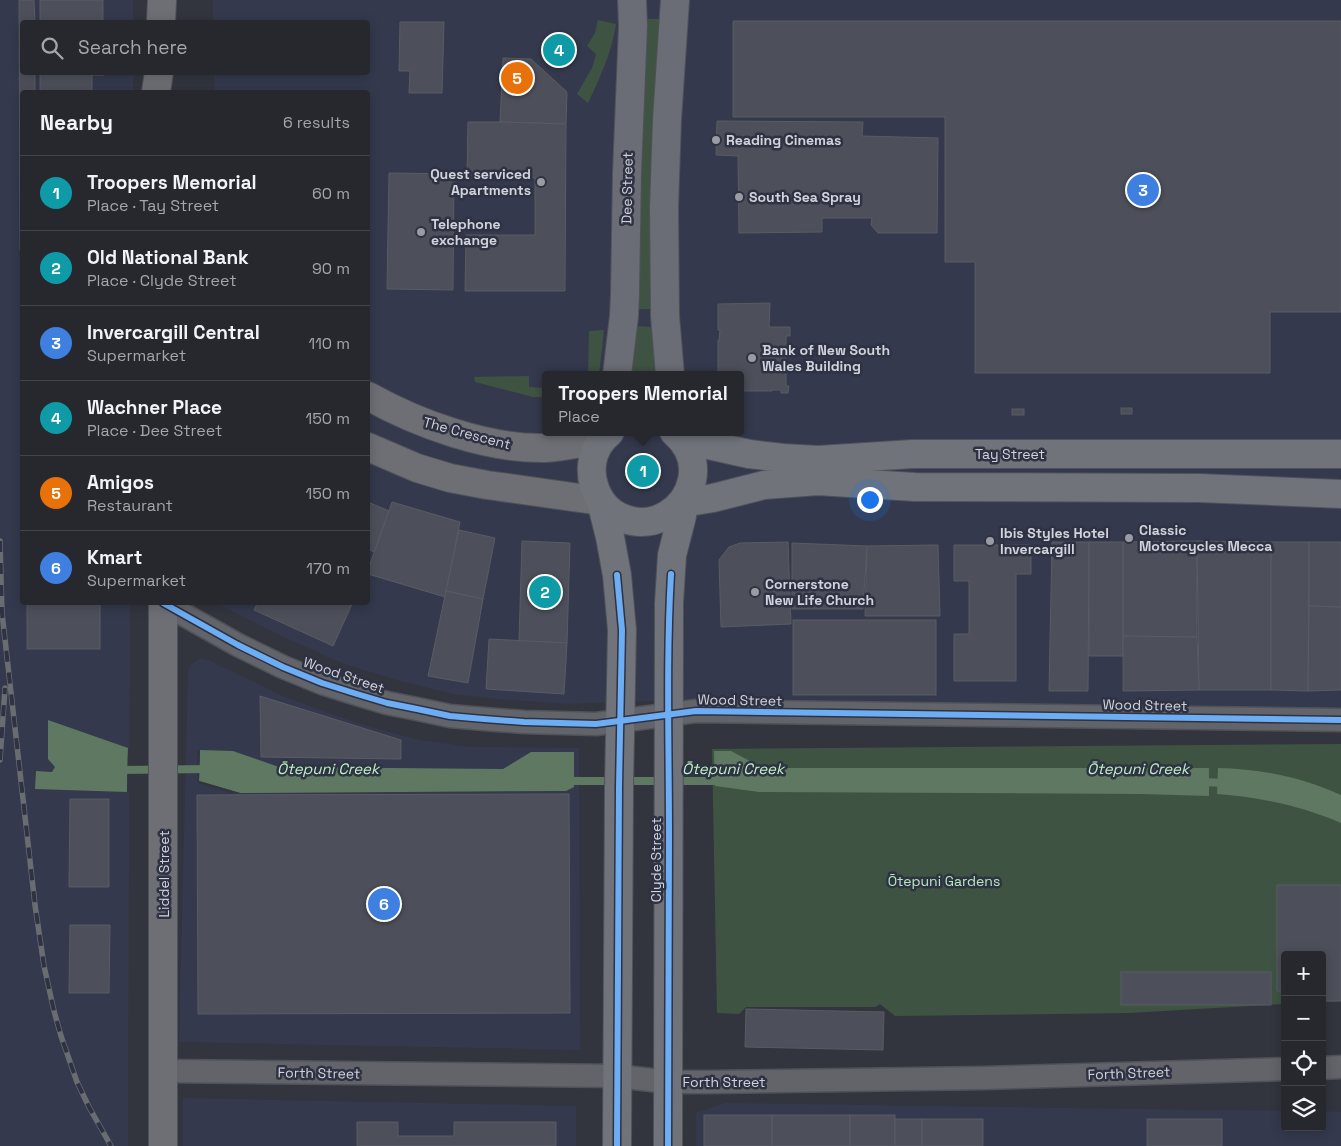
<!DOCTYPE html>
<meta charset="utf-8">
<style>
:root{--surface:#26282e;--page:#32343a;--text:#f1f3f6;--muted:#a4a6aa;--line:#42444a;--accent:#d6ab8b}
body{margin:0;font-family:"Space Grotesk",sans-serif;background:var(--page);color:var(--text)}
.controls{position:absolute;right:15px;bottom:15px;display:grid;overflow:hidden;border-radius:5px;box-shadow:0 2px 12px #0003}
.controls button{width:45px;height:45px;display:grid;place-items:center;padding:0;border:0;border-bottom:1px solid var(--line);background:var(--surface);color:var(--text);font:25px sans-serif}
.you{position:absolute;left:869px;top:499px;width:18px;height:18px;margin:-12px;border:4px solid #fff;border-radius:50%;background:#1a73e8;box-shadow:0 0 0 8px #1a73e833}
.badge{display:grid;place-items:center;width:32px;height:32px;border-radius:50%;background:var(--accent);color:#fff;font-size:16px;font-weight:700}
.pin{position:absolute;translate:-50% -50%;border:2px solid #fff;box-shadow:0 1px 5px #0006}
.popup{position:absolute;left:542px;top:371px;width:202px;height:65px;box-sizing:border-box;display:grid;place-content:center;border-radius:5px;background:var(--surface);filter:drop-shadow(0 1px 4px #0005);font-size:16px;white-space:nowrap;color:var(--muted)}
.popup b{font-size:19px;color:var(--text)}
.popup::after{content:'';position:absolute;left:50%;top:100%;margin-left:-10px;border:10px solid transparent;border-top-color:var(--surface)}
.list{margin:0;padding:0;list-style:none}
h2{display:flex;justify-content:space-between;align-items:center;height:65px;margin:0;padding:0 20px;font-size:21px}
h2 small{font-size:16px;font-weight:400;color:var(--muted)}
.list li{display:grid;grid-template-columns:32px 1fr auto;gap:15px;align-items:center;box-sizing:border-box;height:75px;padding:0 20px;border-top:1px solid var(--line)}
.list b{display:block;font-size:19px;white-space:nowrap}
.list p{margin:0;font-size:16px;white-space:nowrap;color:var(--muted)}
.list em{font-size:16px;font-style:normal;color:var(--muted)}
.icon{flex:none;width:28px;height:28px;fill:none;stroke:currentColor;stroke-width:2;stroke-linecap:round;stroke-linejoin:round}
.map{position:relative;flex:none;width:1341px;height:1146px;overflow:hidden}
.search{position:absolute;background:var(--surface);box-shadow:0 2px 12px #0003;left:20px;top:20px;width:350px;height:55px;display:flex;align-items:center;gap:12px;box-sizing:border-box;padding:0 18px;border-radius:5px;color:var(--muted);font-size:19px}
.panel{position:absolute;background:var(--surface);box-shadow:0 2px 12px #0003;left:20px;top:90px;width:350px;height:515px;border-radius:5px}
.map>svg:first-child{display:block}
.built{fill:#34394d;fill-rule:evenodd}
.green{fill:#3f5343}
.water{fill:#5e7862}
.pier{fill:#32353e}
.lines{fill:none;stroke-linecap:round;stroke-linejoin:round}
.stream{stroke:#5e7862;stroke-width:8}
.building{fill:#4d505a;stroke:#595c63}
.street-casing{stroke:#4f525a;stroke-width:25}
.secondary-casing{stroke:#4f525a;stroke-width:30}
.primary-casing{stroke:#4f525a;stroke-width:30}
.highway-casing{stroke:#4f525a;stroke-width:30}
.street{stroke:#626469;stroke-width:22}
.secondary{stroke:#6d6f75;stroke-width:28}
.primary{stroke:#6a6d75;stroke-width:28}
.highway{stroke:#71737b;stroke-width:28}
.rail-casing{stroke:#696c71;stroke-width:5.5}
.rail{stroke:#2e3242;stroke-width:4;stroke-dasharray:11;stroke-linecap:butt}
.cycleway-casing{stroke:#2e3242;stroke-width:9}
.cycleway{stroke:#6dadf4;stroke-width:6}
.poi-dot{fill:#999ca5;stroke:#2e3242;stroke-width:2}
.labels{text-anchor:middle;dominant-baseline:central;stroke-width:5;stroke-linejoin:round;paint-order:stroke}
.poi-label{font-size:14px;font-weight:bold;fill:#d0d3dc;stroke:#2e3242;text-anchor:start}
.street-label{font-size:14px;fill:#d0d3dc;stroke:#2e3242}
.park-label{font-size:14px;fill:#b6eabd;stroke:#2e3242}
.water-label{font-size:15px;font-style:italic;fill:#bdf1c4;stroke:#2e3242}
</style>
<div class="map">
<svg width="1341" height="1146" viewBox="0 0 1341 1146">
<rect width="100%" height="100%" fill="#32353e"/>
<g class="built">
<polygon points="0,0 133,0 133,22 22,22 22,72 133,73 133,92 22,92 22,602 130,603 128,1146 0,1146"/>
<path d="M213,0H1341V711L703,699L566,704L497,699L453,694L397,680L344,664L288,639L216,603L368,602V92H215L214,73L368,72V22H213ZM546,375H740V432H546Z"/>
<polygon points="202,658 208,660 283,696 323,711 360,724 419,740 472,747 579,748 580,1050 179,1042 188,672 191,665 196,661"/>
<polygon points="183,1098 576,1106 576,1146 183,1146"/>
<polygon points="725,1103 1285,1111 1285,1127 1322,1127 1322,1111 1341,1112 1341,1146 696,1146 696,1113"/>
</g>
<g class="green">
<polygon points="646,19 661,19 656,67 650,189 653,309 638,309 640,111"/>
<path d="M598,20L616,24C612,52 600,77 588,103L577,94L592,68L596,54L587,46L595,33Z"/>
<polygon points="635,326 652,327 656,375 631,375 634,358"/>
<polygon points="604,330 599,375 588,375 589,331"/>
<polygon points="529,376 529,387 545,388 545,397 533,397 475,382 474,377"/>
<polygon points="1341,744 1341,1001 1322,1002 1322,955 1285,955 1285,1004 1129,1013 895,1016 880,1004 875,1007 746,1007 739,1014 717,1013 712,749"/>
</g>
<g class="water">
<polygon points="48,720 128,748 127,792 35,789 36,771 52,772 55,767 48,759"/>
<polygon points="200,750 233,751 279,767 503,769 531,752 574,752 574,787 566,791 240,793 199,781"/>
<polygon points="714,751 731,751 763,768 1209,768 1209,796 1142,794 759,792 715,786"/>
<path d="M1218,768C1261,769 1302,777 1341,795V823C1301,806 1260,797 1217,794Z"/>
</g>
<g class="pier">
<polygon points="128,748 130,749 129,792 127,792"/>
<polygon points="197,750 200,750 199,781 240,793 230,793 198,783"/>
</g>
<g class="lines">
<g class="stream">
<polyline points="118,770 209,769"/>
<polyline points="564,781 723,781"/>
<polyline points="1199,782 1228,783"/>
</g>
</g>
<g class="building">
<polygon points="19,0 34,0 35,22 22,22 22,72 35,72 35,92 22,92 22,250 20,250"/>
<rect x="40" y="0" width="63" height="22"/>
<polygon points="733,21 1341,21 1341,312 1270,312 1270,373 975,373 975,262 945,262 945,117 733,117"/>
<polygon points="400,22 444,22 442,93 409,93 410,71 399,71"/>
<polygon points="503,58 531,59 567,92 566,124 500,122"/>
<polygon points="40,72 104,72 104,75 92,75 92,92 40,92"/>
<polygon points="717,121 863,122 862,136 938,138 937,233 878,233 871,225 872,218 822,218 822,232 739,233 738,156 716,155"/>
<polygon points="468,122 500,122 566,124 565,291 465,291 466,235 535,235 535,178 467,178"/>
<polygon points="389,173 454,174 453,290 387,289"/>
<polygon points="770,303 769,327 790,327 790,336 786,336 786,386 789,386 788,393 781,393 781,390 772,390 772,391 740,391 740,375 718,375 718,340 719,340 720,330 718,330 718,304"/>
<rect x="1121" y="408" width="11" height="6"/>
<rect x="1012" y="409" width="12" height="6"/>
<polygon points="636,461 650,461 650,464 654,464 654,477 650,477 650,481 636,481 636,477 633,477 633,465 636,465"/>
<polygon points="368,502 389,511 374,552 368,549"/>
<polygon points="392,502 460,522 445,597 368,574 368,570"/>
<polygon points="459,530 495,538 483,599 446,591"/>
<polygon points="522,541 570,543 567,643 519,641"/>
<polygon points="1197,541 1197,637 1123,636 1123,542"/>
<polygon points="1197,541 1271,542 1271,690 1199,690"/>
<polygon points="788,542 791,624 721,627 719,560 729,547 740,543"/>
<polygon points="1052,542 1089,542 1088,691 1049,691"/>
<rect x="1089" y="542" width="34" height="114"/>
<polygon points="1271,542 1309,542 1308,691 1271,690"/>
<polygon points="1309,542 1341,542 1341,607 1309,606"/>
<polygon points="792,543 867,546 863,609 792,609"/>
<polygon points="938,545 940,616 865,616 867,546"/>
<polygon points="954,545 1031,545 1031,574 1016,574 1016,681 954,681 954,634 969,634 969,581 954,581"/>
<polygon points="446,591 483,599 468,683 428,676"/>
<rect x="27" y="602" width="73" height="47"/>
<polygon points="258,602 353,602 333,646 254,610"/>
<polygon points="1309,606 1341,607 1341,690 1308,691"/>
<rect x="793" y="620" width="143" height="75"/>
<polygon points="1123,636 1197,637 1199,690 1123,691"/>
<polygon points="489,639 567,643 564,694 486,689"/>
<polygon points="260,696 401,740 401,759 261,757"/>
<polygon points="569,794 570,1013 198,1014 197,795"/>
<polygon points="70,799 109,799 109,887 69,887"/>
<polygon points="1277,885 1341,885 1341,1001 1322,1001 1322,955 1285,955 1285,991 1277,991"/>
<polygon points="70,925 110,925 109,993 69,993"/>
<rect x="1121" y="972" width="150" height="33"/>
<polygon points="746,1009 884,1012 883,1050 745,1047"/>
<rect x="704" y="1115" width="68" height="31"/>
<rect x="772" y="1115" width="78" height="31"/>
<rect x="850" y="1115" width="45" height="31"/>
<rect x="895" y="1119" width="27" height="27"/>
<rect x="922" y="1119" width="61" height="27"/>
<rect x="1147" y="1119" width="75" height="27"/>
<polygon points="357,1122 398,1122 398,1136 454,1136 454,1122 556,1122 556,1146 357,1146"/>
</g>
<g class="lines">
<defs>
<g id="street">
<polyline points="163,603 238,645 283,667 322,683 357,694 387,703 417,709 450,716 484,719 524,722 596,724 696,711 1341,720"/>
<polyline points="1322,1068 1341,1067"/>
<polyline points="163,1071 617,1076 668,1082 711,1082 984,1078 1285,1069"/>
</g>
<g id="secondary">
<polyline points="161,22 162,0"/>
<polyline points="156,92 159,72"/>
<path d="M368,396C418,424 487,449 545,448C564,447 584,442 602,440"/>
<polyline points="368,447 417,468 450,478 487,485 601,501"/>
<polyline points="163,1146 163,602"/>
</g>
<g id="primary">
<polyline points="617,375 624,316 625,294 627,173 633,26 632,0"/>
<polyline points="670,375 665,316 664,207 667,120 675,0"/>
</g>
<g id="highway">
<path d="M610,432C608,435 604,437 602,440C581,467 594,508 625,519C655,530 686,509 692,480C696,461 688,444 674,432"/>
<polyline points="682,439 749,454 783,458 818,460 913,454 1341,454"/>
<polyline points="601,501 610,537 617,575 622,630 619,787 617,1146"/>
<polyline points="683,503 713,498 764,485 818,481 915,487 1199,488 1341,494"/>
<polyline points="668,1146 669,603 672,555 682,516 683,503"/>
</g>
</defs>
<use href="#street" class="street-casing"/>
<use href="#secondary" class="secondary-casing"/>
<use href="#primary" class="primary-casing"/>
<use href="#highway" class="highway-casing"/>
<use href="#street" class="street"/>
<use href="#secondary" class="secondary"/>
<use href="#primary" class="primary"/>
<use href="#highway" class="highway"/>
<defs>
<g id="rail">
<polyline points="0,541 2,613 35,905 44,966 54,1011 61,1036 77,1082 89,1107 111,1146"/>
<polyline points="0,760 5,688"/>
</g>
</defs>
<use href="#rail" class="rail-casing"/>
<use href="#rail" class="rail"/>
<defs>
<g id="cycleway">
<polyline points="617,575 622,630 619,787 617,1146"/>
<polyline points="163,603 238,645 283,667 322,683 357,694 387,703 417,709 450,716 484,719 524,722 596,724 696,711 1341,720"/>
<path d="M668,1146C668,1042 669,939 669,835C669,749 666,661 671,574"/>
</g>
</defs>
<use href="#cycleway" class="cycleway-casing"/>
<use href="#cycleway" class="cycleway"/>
</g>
<g class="poi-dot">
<circle cx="716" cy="140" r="5"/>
<circle cx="541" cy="182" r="5"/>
<circle cx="739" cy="197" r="5"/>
<circle cx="421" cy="232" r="5"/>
<circle cx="752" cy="358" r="5"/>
<circle cx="1129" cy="538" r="5"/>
<circle cx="990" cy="541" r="5"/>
<circle cx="755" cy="592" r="5"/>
</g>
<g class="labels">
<g class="poi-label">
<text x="726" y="140">Reading Cinemas</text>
<text x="531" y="174" text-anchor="end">Quest serviced<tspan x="531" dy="16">Apartments</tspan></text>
<text x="749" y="197">South Sea Spray</text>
<text x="431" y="224">Telephone<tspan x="431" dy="16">exchange</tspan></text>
<text x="762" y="350">Bank of New South<tspan x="762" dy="16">Wales Building</tspan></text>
<text x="1139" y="530">Classic<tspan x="1139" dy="16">Motorcycles Mecca</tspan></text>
<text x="1000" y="533">Ibis Styles Hotel<tspan x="1000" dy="16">Invercargill</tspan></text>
<text x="765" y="584">Cornerstone<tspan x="765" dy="16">New Life Church</tspan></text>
</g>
<g class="street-label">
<text transform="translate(627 188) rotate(-89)">Dee Street</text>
<text transform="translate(467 433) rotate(15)">The Crescent</text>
<text x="1010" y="454">Tay Street</text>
<text transform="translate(344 675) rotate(19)">Wood Street</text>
<text transform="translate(740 700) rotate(1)">Wood Street</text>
<text transform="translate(1145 705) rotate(1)">Wood Street</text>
<text transform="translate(656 860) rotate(-90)">Clyde Street</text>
<text transform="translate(164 874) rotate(-90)">Liddel Street</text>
<text transform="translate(319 1073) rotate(1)">Forth Street</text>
<text transform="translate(1129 1073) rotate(-2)">Forth Street</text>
<text x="724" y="1082">Forth Street</text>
</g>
<g class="park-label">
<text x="944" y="881">Ōtepuni Gardens</text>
</g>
<g class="water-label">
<text x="328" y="768">Ōtepuni Creek</text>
<text x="733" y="768">Ōtepuni Creek</text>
<text x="1138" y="768">Ōtepuni Creek</text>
</g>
</g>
</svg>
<div class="controls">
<button>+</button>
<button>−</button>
<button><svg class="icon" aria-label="locate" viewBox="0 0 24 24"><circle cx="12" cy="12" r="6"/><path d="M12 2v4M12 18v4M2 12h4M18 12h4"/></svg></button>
<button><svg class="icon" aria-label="layers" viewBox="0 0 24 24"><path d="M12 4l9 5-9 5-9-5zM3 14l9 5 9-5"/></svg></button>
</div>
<div class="you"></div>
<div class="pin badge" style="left:643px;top:471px;background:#0f9aa8">1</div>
<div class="popup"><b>Troopers Memorial</b>Place</div>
<div class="pin badge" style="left:545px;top:592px;background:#0f9aa8">2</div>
<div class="pin badge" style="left:1143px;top:190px;background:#3f7fe0">3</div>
<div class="pin badge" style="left:559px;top:50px;background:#0f9aa8">4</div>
<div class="pin badge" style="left:517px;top:78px;background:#e8710a">5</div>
<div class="pin badge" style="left:384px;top:904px;background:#3f7fe0">6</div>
<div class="search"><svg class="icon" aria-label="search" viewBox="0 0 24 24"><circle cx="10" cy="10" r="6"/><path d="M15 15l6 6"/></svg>Search here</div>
<section class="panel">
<h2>Nearby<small>6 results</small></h2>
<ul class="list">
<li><span class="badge" style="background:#0f9aa8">1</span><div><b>Troopers Memorial</b><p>Place · Tay Street</p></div><em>60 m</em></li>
<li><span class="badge" style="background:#0f9aa8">2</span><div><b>Old National Bank</b><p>Place · Clyde Street</p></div><em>90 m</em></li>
<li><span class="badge" style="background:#3f7fe0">3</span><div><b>Invercargill Central</b><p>Supermarket</p></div><em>110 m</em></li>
<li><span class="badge" style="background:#0f9aa8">4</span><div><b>Wachner Place</b><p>Place · Dee Street</p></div><em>150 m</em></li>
<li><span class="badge" style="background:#e8710a">5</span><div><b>Amigos</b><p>Restaurant</p></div><em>150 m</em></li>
<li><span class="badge" style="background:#3f7fe0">6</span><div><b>Kmart</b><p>Supermarket</p></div><em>170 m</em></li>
</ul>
</section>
</div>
